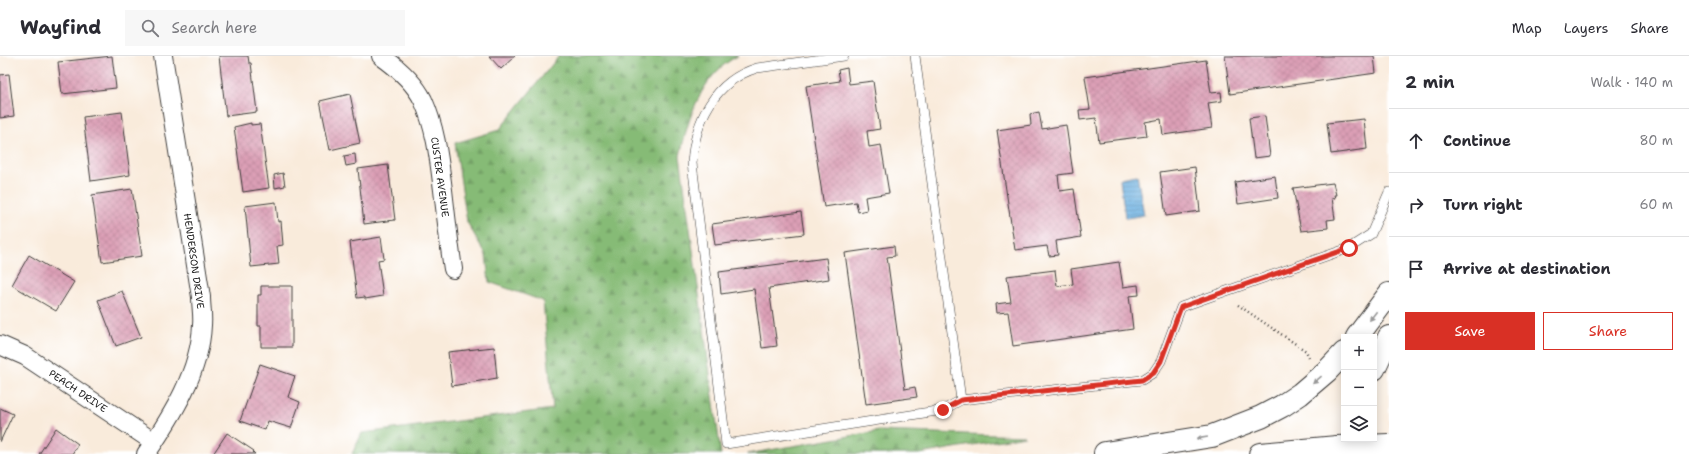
<!DOCTYPE html>
<meta charset="utf-8">
<style>
:root{--surface:#fff;--page:#f7f7f7;--text:#2b2b33;--muted:#7c7c81;--line:#e1e1e2;--accent:#d93025}
body{margin:0;font-family:"Shantell Sans",sans-serif;background:var(--page);color:var(--text)}
.controls{position:absolute;right:12px;bottom:12px;display:grid;overflow:hidden;border-radius:0px;box-shadow:0 2px 10px #0003}
.controls button{width:36px;height:36px;display:grid;place-items:center;padding:0;border:0;border-bottom:1px solid var(--line);background:var(--surface);color:var(--text);font:20px sans-serif}
.stop{position:absolute;width:12px;height:12px;margin:-9px;border:3px solid #d93025;border-radius:50%;background:#fff}
.stop.end{background:#d93025;border-color:#fff;box-shadow:0 1px 4px #0008}
.list{margin:0;padding:0;list-style:none}
h2{display:flex;justify-content:space-between;align-items:center;height:52px;margin:0;padding:0 16px;font-size:17px}
h2 small{font-size:13px;font-weight:400;color:var(--muted)}
.list li{display:grid;grid-template-columns:26px 1fr auto;gap:12px;align-items:center;box-sizing:border-box;height:64px;padding:0 16px;border-top:1px solid var(--line)}
.list b{display:block;font-size:15px;white-space:nowrap}
.list em{font-size:13px;font-style:normal;color:var(--muted)}
.actions{display:flex;gap:8px;padding:12px 16px}
.actions a{flex:1;padding:9px 0;border:1px solid var(--accent);border-radius:0px;text-align:center;font-size:14px;color:var(--accent)}
.actions .main{background:var(--accent);color:#fff}
.icon{flex:none;width:22px;height:22px;fill:none;stroke:currentColor;stroke-width:2;stroke-linecap:round;stroke-linejoin:round}
.map{position:relative;flex:none;width:1389px;height:398px;overflow:hidden}
header{display:flex;align-items:center;gap:24px;box-sizing:border-box;height:56px;padding:0 20px;background:var(--surface);border-bottom:1px solid var(--line)}
header strong{font-size:19px}
nav{display:flex;gap:22px;margin-inline-start:auto;font-size:14px}
.search{width:280px;height:36px;background:var(--page);display:flex;align-items:center;gap:10px;box-sizing:border-box;padding:0 14px;border-radius:0px;color:var(--muted);font-size:15px}
main{display:flex}
aside{flex:1;background:var(--surface)}
.map>svg:first-child{display:block}
.forest{fill:url(#forest-firs);stroke:#516c49}
.water{fill:url(#water-rules);stroke:#43667e}
.building{fill:url(#building-cross-hatch)}
.lines{fill:none;stroke-linecap:round;stroke-linejoin:round}
.service-casing{stroke:#3d3b39;stroke-width:10}
.minor-casing{stroke:#3d3b39;stroke-width:20}
.secondary-casing{stroke:#3d3b39;stroke-width:24}
.primary-casing{stroke:#3d3b39;stroke-width:24}
.path{stroke:#3d3b39;stroke-width:2.5;stroke-dasharray:1 3;stroke-linecap:butt}
.service{stroke:#fff;stroke-width:9}
.minor{stroke:#fff;stroke-width:18}
.secondary{stroke:#fff;stroke-width:22}
.primary{stroke:#fff;stroke-width:22}
.oneway{fill:#999}
.route{stroke:#d93025;stroke-width:5}
.labels{text-anchor:middle;dominant-baseline:central;stroke-width:4;stroke-linejoin:round;paint-order:stroke}
.street-label{font-size:10px;fill:#1c1c1c;stroke:#fff}
</style>
<header>
<strong>Wayfind</strong>
<div class="search"><svg class="icon" aria-label="search" viewBox="0 0 24 24"><circle cx="10" cy="10" r="6"/><path d="M15 15l6 6"/></svg>Search here</div>
<nav><a>Map</a><a>Layers</a><a>Share</a></nav>
</header>
<main>
<div class="map">
<svg width="1389" height="398" viewBox="0 0 1389 398">
<defs>
<pattern id="forest-firs" width="22" height="20" patternUnits="userSpaceOnUse"><rect width="22" height="20" fill="#86bb76"/><path d="M5 1l3.5 6h-7zM16 11l3.5 6h-7z" fill="#73a066"/></pattern>
<pattern id="water-rules" width="6" height="5" patternUnits="userSpaceOnUse"><rect width="6" height="5" fill="#6ab0e1"/><path d="M0 2.5h6" fill="none" stroke="#568eb6"/></pattern>
<pattern id="building-cross-hatch" width="8" height="8" patternUnits="userSpaceOnUse"><rect width="8" height="8" fill="#dc9fb6"/><path d="M0 0l8 8M0 8l8-8" fill="none" stroke="#bc889c"/></pattern>
</defs>
<rect width="100%" height="100%" fill="#fff"/>
<filter id="ink" filterUnits="userSpaceOnUse"><feTurbulence type="fractalNoise" baseFrequency=".025" numOctaves="2"/><feDisplacementMap in="SourceGraphic" scale="8" xChannelSelector="R" yChannelSelector="G"/><feConvolveMatrix kernelMatrix="1 2 1 2 8 2 1 2 1" color-interpolation-filters="sRGB"/></filter>
<filter id="wash" filterUnits="userSpaceOnUse"><feTurbulence type="fractalNoise" baseFrequency=".012" numOctaves="4" result="noise"/><feDisplacementMap in="SourceGraphic" scale="16" xChannelSelector="R" yChannelSelector="G"/><feGaussianBlur stdDeviation="0.9" result="paint"/><feColorMatrix in="noise" values="0 0 0 0 0 0 0 0 0 0 0 0 0 0 0 0 0 1.4 0 .05"/><feComposite in="paint" operator="in"/></filter>
<g filter="url(#wash)">
<rect width="100%" height="100%" fill="#f9ebdb"/>
<g class="forest">
<path d="M559,0H738C701,18 688,63 680,100L721,398H352L362,377L553,353L543,245L489,226L486,199L467,166L455,87L499,74Z"/>
<polygon points="879,375 1025,380 919,398 747,398"/>
</g>
<polygon class="water" points="1137,119 1144,159 1127,162 1125,161 1120,124 1121,122"/>
<g id="blocks">
<g class="building">
<polygon points="112,0 116,32 62,38 58,6"/>
<polygon points="219,0 248,0 249,7 251,7 257,56 226,60"/>
<polygon points="489,0 515,0 501,13"/>
<polygon points="1225,0 1374,0 1376,17 1230,38"/>
<polygon points="1206,4 1211,37 1221,36 1222,45 1208,47 1212,72 1163,79 1161,63 1145,66 1147,80 1099,86 1096,62 1080,64 1079,54 1090,53 1085,21"/>
<polygon points="847,12 849,28 873,25 880,73 867,75 869,91 881,89 889,137 865,141 867,154 858,156 856,146 824,151 806,30 840,25 838,14"/>
<polygon points="9,18 14,60 0,62 0,19"/>
<polygon points="350,38 360,87 330,94 320,45"/>
<polygon points="122,56 130,119 91,125 83,61"/>
<polygon points="1039,56 1042,73 1066,69 1073,117 1058,119 1060,135 1074,133 1081,181 1056,185 1058,199 1049,200 1047,190 1015,194 997,74 1031,69 1030,58"/>
<polygon points="1265,60 1270,100 1254,102 1249,62"/>
<polygon points="1364,63 1367,93 1331,98 1327,67"/>
<polygon points="251,67 251,69 260,68 269,132 243,136 234,71"/>
<polygon points="355,98 356,108 346,110 344,100"/>
<polygon points="388,109 395,164 364,168 358,113"/>
<polygon points="1195,111 1200,155 1166,160 1160,116"/>
<polygon points="283,117 285,130 275,132 274,119"/>
<polygon points="1275,120 1278,142 1238,148 1235,126"/>
<polygon points="1333,127 1336,139 1334,139 1335,142 1332,142 1335,163 1327,164 1328,172 1301,175 1293,132"/>
<polygon points="132,133 142,200 102,206 92,139"/>
<polygon points="276,146 278,166 281,165 283,189 277,190 279,208 251,211 245,150"/>
<polygon points="801,156 804,178 715,189 712,168"/>
<polygon points="381,181 384,203 378,204 383,240 365,243 365,241 357,242 350,186"/>
<polygon points="894,190 895,200 887,201 905,333 915,331 917,341 866,348 845,197"/>
<polygon points="29,199 74,226 56,255 12,229"/>
<polygon points="826,202 829,223 769,232 777,290 762,292 754,233 721,238 719,216"/>
<polygon points="1119,206 1123,231 1138,229 1139,239 1129,240 1133,273 1013,290 1008,256 997,257 996,248 1011,246 1007,220 1055,214 1057,230 1073,228 1071,213"/>
<polygon points="261,230 292,230 292,291 261,291 261,270 258,270 258,239 261,239"/>
<polygon points="122,235 141,281 116,290 98,244"/>
<polygon points="494,291 497,322 452,330 448,296"/>
<polygon points="260,308 295,320 288,341 300,346 291,372 268,365 265,374 240,365"/>
<polygon points="0,352 13,358 0,386"/>
<polygon points="56,372 78,388 72,398 39,398"/>
<polygon points="227,377 254,395 253,396 255,398 213,398"/>
</g>
</g>
</g>
<g filter="url(#ink)">
<use href="#blocks" fill-opacity="0" stroke="#3d3b39" stroke-width="1"/>
<g class="lines">
<defs>
<g id="service">
<path d="M844,0L757,12C714,25 695,65 692,107L726,388L943,354L961,344L1142,324L1153,317L1161,305L1181,251L1349,192L1371,178L1389,136"/>
<polyline points="915,0 961,344"/>
</g>
<g id="minor">
<path d="M381,0C398,12 414,26 423,44C436,73 439,103 443,134C446,160 449,187 453,213"/>
<polyline points="0,289 25,300 154,386"/>
<path d="M146,398C172,360 200,316 202,269C203,260 201,250 201,241L163,0"/>
</g>
<polyline id="secondary" points="1260,398 1337,391"/>
<g id="primary">
<polyline points="1357,281 1389,238"/>
<polyline points="1374,313 1389,281"/>
<polyline points="1337,391 1389,389"/>
<polyline points="1105,397 1212,380 1261,361 1282,350 1300,338 1327,315 1344,297"/>
</g>
</defs>
<use href="#service" class="service-casing"/>
<use href="#minor" class="minor-casing"/>
<use href="#secondary" class="secondary-casing"/>
<use href="#primary" class="primary-casing"/>
<polyline class="path" points="1238,249 1306,295 1309,301"/>
<use href="#service" class="service"/>
<use href="#minor" class="minor"/>
<use href="#secondary" class="secondary"/>
<use href="#primary" class="primary"/>
</g>
<defs><path id="oneway-solid" d="M-6-.8H1V-3.2L6.5 0L1 3.2V.8H-6Z"/></defs>
<g class="oneway">
<use href="#oneway-solid" transform="translate(1373 260) rotate(127)"/>
<use href="#oneway-solid" transform="translate(1317 324) rotate(140)"/>
<use href="#oneway-solid" transform="translate(1202 382) rotate(171)"/>
</g>
</g>
<g class="lines" filter="url(#ink)">
<polyline class="route" points="943,354 961,344 1142,324 1153,317 1161,305 1181,251 1349,192"/>
</g>
<g class="labels">
<g class="street-label">
<text transform="translate(440 121) rotate(82)">CUSTER AVENUE</text>
<text transform="translate(194 205) rotate(82)">HENDERSON DRIVE</text>
<text transform="translate(78 335) rotate(34)">PEACH DRIVE</text>
</g>
</g>
</svg>
<div class="controls">
<button>+</button>
<button>−</button>
<button><svg class="icon" aria-label="layers" viewBox="0 0 24 24"><path d="M12 4l9 5-9 5-9-5zM3 14l9 5 9-5"/></svg></button>
</div>
<div class="stop" style="left:1349px;top:192px"></div>
<div class="stop end" style="left:943px;top:354px"></div>
</div>
<aside>
<h2>2 min<small>Walk · 140 m</small></h2>
<ul class="list">
<li><svg class="icon" aria-label="ahead" viewBox="0 0 24 24"><path d="M12 20V5M6 11l6-6 6 6"/></svg><div><b>Continue</b></div><em>80 m</em></li>
<li><svg class="icon" aria-label="right" viewBox="0 0 24 24"><path d="M7 20v-9h11M14 6l5 5-5 5"/></svg><div><b>Turn right</b></div><em>60 m</em></li>
<li><svg class="icon" aria-label="arrive" viewBox="0 0 24 24"><path d="M6 21V4h12l-3 4 3 4H6"/></svg><div><b>Arrive at destination</b></div></li>
</ul>
<div class="actions"><a class="main">Save</a><a>Share</a></div>
</aside>
</main>
